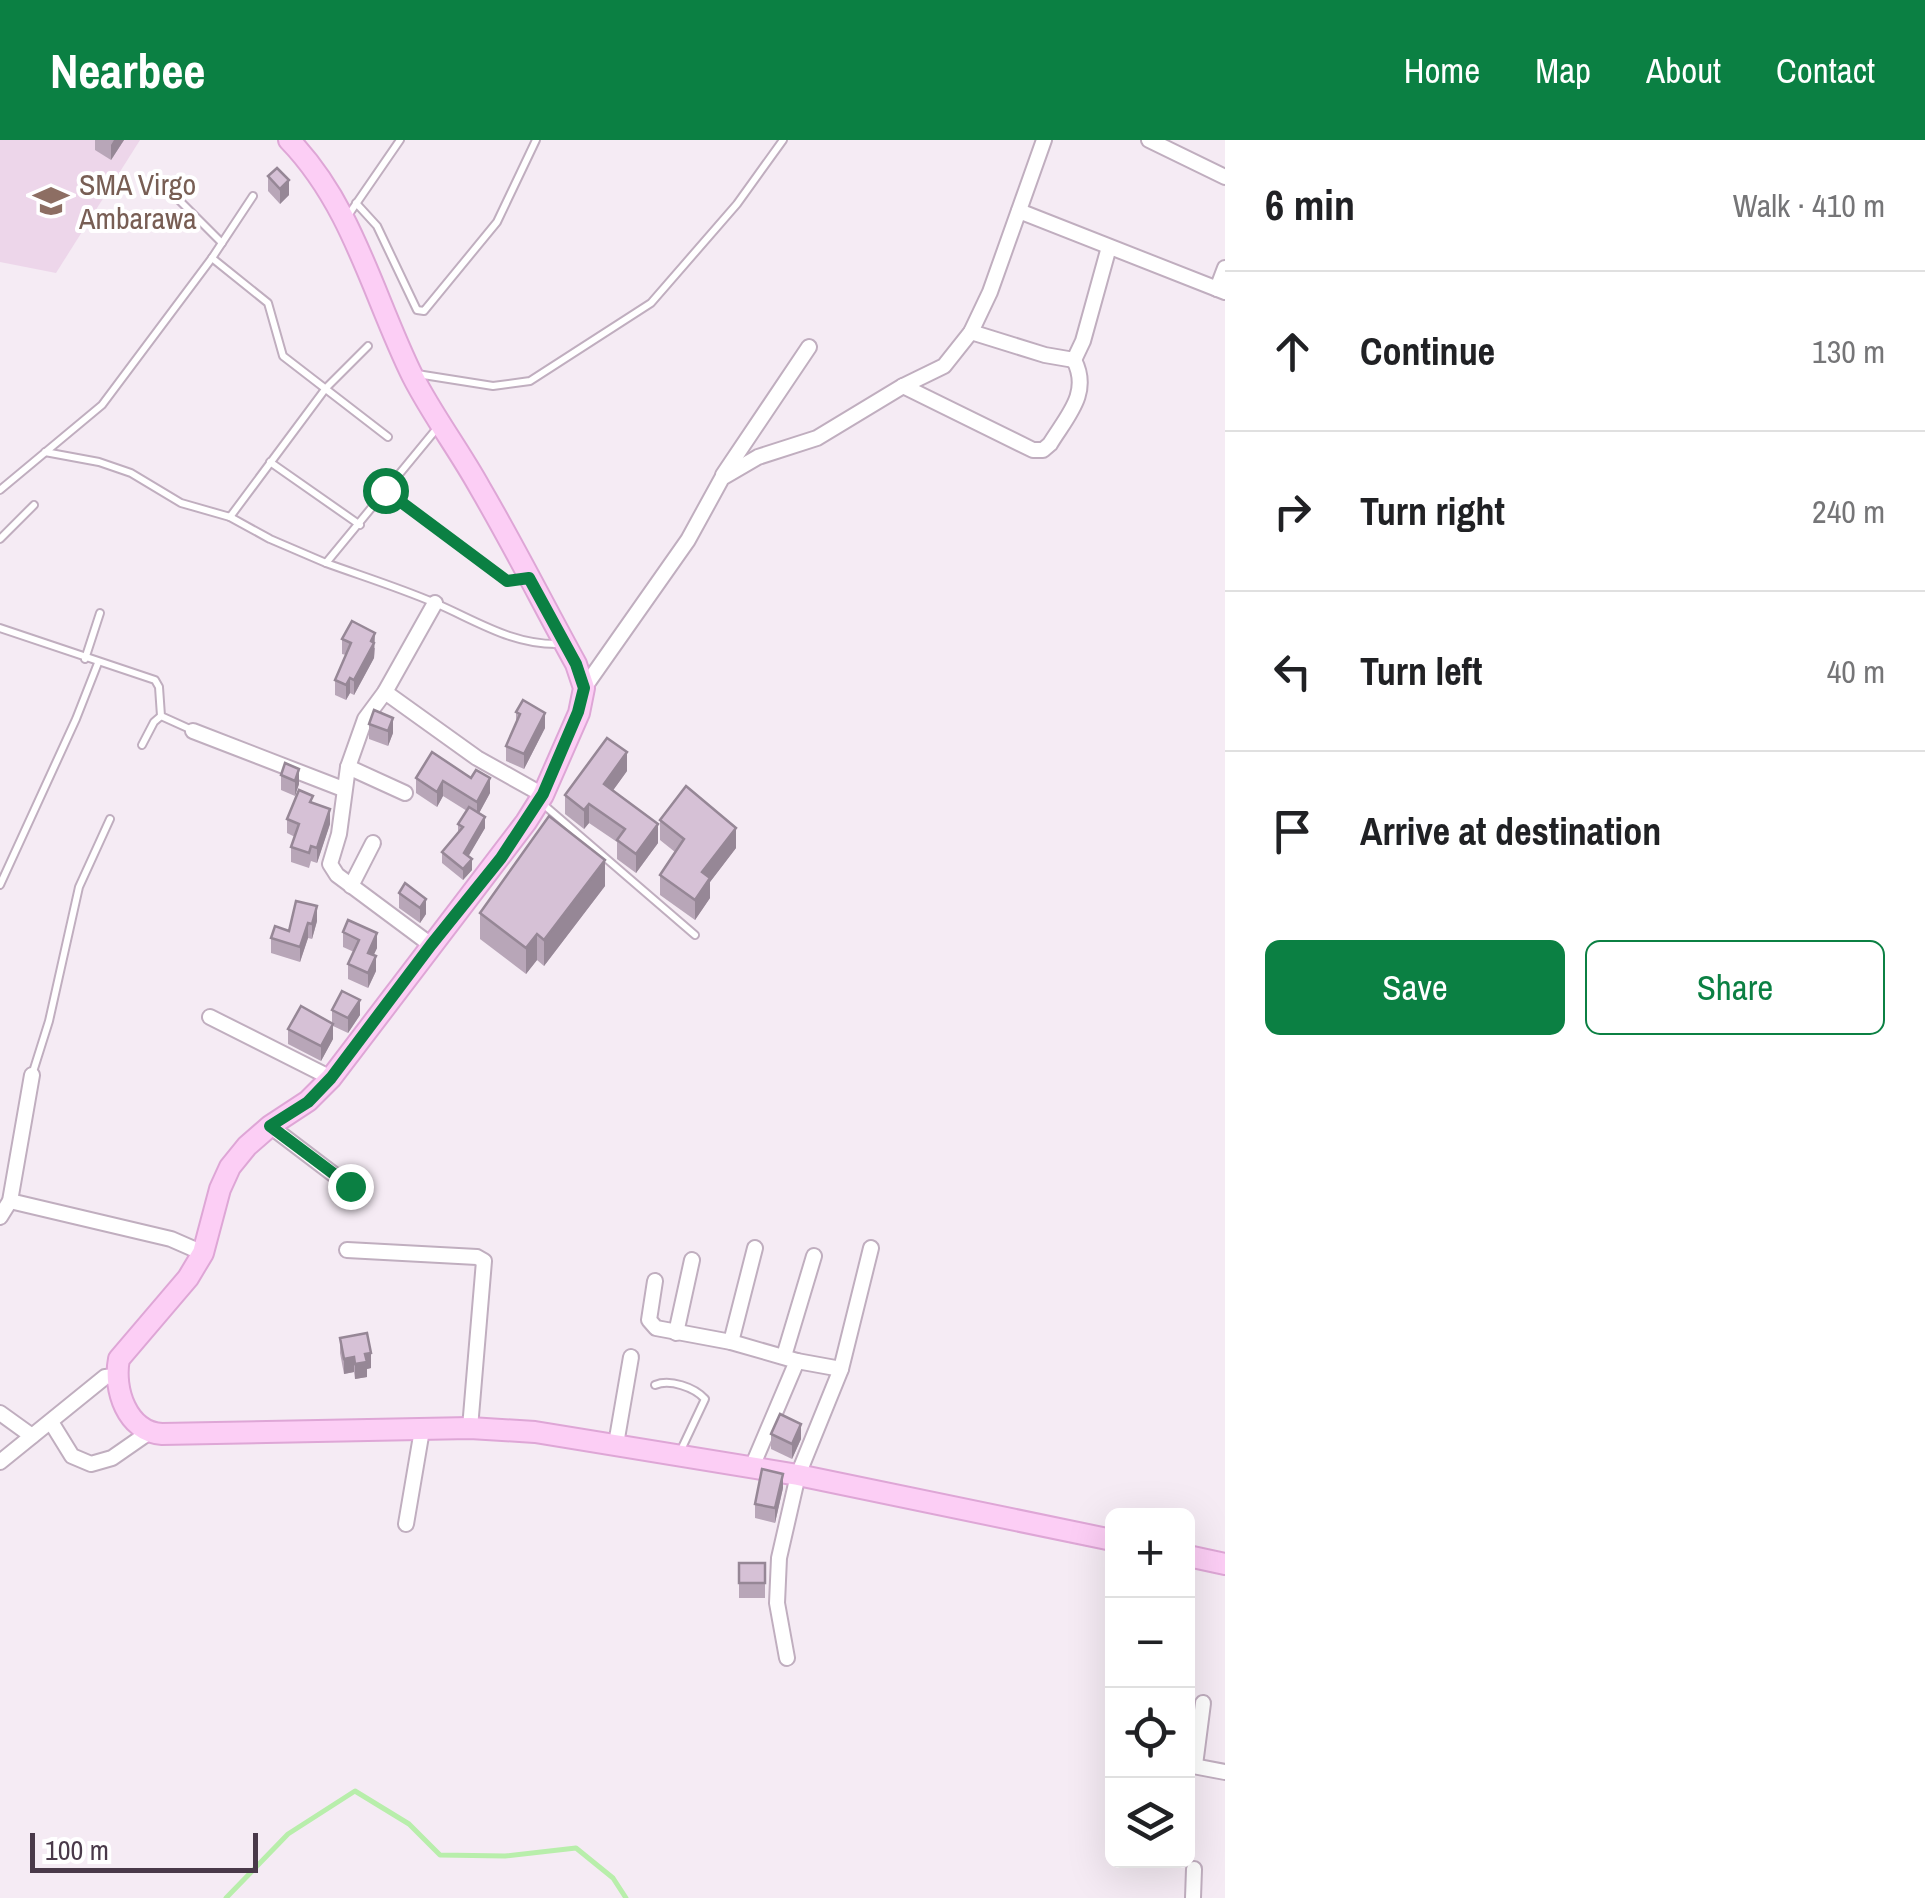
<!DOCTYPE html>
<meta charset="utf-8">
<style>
:root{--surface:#fff;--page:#f6f6f6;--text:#202124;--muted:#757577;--line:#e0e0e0;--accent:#0b8043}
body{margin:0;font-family:"Archivo Narrow",sans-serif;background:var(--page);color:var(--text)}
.controls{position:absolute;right:30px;bottom:30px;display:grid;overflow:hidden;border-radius:15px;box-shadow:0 10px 40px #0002}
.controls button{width:90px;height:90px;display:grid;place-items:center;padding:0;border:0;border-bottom:2px solid var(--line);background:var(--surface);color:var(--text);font:50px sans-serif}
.scale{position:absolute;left:30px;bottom:25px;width:228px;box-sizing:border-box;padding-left:10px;border:5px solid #493949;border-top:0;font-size:28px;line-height:35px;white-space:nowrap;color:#493949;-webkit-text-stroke:8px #fff;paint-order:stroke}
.stop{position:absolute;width:30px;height:30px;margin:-22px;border:8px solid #0b8043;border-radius:50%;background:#fff}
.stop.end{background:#0b8043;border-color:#fff;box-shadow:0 2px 10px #0008}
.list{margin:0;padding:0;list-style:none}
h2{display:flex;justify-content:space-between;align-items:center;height:130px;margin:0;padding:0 40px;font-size:42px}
h2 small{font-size:32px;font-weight:400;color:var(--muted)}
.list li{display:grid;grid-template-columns:65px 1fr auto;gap:30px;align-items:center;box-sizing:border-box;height:160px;padding:0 40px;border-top:2px solid var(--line)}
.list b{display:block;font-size:38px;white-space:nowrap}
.list em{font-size:32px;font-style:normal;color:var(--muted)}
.actions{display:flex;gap:20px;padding:30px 40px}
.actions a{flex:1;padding:22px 0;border:2px solid var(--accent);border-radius:15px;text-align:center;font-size:35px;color:var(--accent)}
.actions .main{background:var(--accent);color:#fff}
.icon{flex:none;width:55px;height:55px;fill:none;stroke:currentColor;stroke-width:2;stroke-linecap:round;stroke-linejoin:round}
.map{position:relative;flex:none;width:1225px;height:1758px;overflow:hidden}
header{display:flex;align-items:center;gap:60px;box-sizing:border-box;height:140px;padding:0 50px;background:var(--accent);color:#fff}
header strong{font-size:48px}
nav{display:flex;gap:55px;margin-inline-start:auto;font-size:35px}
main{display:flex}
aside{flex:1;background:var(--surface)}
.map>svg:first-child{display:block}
.education{fill:#edd6ea}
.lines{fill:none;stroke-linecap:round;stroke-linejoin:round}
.stream{stroke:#b8eeab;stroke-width:5}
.lane-casing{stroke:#c0aebf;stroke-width:10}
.street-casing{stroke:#c0aebf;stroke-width:18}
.secondary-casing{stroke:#dea6d6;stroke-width:24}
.lane{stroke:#fff;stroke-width:6}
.street{stroke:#fff;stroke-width:14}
.secondary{stroke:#fccef5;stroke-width:20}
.wall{fill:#b8a6b8}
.shaded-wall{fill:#968796}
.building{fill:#d6c1d6;stroke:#968796;stroke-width:2.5}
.route{stroke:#0b8043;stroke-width:12}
.labels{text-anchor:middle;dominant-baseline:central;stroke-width:8;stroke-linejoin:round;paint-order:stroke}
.education-label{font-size:30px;fill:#785e54;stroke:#fff;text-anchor:start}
</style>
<header>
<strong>Nearbee</strong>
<nav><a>Home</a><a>Map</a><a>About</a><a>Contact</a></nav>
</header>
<main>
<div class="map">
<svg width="1225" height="1758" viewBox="0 0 1225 1758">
<rect width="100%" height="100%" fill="#f5ebf4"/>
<polygon class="education" points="0,0 140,0 56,133 0,122"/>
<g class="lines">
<polyline class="stream" points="226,1758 288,1694 355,1651 409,1684 440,1715 505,1716 576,1708 613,1738 626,1758"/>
<defs>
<g id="lane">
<polyline points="171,52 222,103"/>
<polyline points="356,63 377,86 417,170 424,171 497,82 536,0"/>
<polyline points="347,77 400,0"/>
<polyline points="212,118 268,163 283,216 388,297"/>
<polyline points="417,234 493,246 530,241 651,163 737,64 783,0"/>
<polyline points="45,312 99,322 131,333 181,363 230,377 326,248 368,206"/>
<polyline points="270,322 360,385"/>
<polyline points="0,350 102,265 212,118 253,56"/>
<polyline points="385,350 507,441 528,438"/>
<polyline points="230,377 270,399 326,423 438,287"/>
<polyline points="0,399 34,365"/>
<path d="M326,423C362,436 400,448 435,463C477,481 512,505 559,504"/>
<polyline points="0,488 155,540 159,547 161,576 192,590"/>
<polyline points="85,519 100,473"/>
<polyline points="142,605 154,582 161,576"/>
<polyline points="544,665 695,795"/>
<polyline points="0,745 76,579 98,523"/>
<polyline points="32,935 49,881 79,747 110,679"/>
<path d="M655,1245C670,1239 694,1247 705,1259L680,1312"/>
</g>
<g id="street">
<polyline points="1149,0 1225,37"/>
<polyline points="1019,71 1225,152"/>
<polyline points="1217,149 1225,128"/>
<polyline points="971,192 1045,215 1074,220 1083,201 1109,107"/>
<path d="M903,246L1033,310H1043L1050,304C1067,276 1091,253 1074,220"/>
<polyline points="723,335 809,207"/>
<polyline points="584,548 688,400 722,338 758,317 817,298 903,246 944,226 971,192 990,152 1044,0"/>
<polyline points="385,552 477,618 543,655"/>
<polyline points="193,591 343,649"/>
<polyline points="348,627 405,653"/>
<polyline points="351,746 373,703"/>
<polyline points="431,805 337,735 330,724 339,694 348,627 365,579 385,552 435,463"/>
<polyline points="210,877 331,938"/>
<polyline points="270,986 349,1046"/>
<polyline points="10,1061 171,1099 203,1113"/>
<polyline points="0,1077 10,1061 32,935"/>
<polyline points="347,1110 477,1117 484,1121 470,1288"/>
<polyline points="655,1141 649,1180 656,1188 731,1202 797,1221 752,1327"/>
<polyline points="676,1193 692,1120"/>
<polyline points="731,1202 755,1108"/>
<polyline points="784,1216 814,1116"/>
<polyline points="797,1221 841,1229"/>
<polyline points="0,1273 32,1296"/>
<polyline points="51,1282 72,1316 91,1324 112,1318 148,1293"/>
<polyline points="616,1304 631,1217"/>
<polyline points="0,1322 105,1237 116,1236"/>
<polyline points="406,1384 422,1290"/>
<polyline points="787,1518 777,1463 779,1418 798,1335 841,1229 871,1108"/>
<polyline points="1188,1625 1225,1632"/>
<polyline points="1195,1625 1203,1563"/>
<polyline points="1193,1758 1194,1729"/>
</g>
<g id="secondary">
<path d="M289,0C353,66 373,156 413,237C433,276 459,310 480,348C514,406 544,466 576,524L584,548L579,573L543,655L526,682L331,938L308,961L270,986L247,1006L230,1027L220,1049L203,1113L188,1138L119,1219C113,1249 127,1292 162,1294L470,1288L535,1292L798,1335L1112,1400"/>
<polyline points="1188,1416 1225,1424"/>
</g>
</defs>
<use href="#lane" class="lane-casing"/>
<use href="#street" class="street-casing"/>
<use href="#secondary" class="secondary-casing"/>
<use href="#lane" class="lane"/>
<use href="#street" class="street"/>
<use href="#secondary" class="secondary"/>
</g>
<g class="wall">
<polygon points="95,0 124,0 111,20 95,10"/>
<polygon points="268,36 289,55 280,64 268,51"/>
<polygon points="342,499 375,508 374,518 354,555 350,553 346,560 335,555 335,540 346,515 342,514"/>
<polygon points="516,572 545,588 524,629 506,621 506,606 516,582"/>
<polygon points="369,584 393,593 388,606 369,599"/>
<polygon points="432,612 490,653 479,673 485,688 468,716 472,730 463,740 442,723 442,712 458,692 458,684 467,671 443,656 437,667 416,653 416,638"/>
<polygon points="285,623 299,644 295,656 281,650 281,635"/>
<polygon points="627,631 613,650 658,703 636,733 617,719 617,702 589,683 584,689 565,674 565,655"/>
<polygon points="313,663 330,684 317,723 311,721 309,728 291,722 291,707 295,697 287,693 287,679"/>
<polygon points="660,680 736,708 710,742 710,758 695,780 660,755 660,735 675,712 660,700"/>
<polygon points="605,746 544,826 537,820 526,834 480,799 480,773"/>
<polygon points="399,753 426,774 420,783 399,768"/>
<polygon points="317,781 312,799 308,798 300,822 271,813 271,798"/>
<polygon points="343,792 377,808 373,815 376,831 368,848 348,839 348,824 354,812 343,807"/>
<polygon points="332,870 360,875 348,893 333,886 333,899 321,921 288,904 288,889 332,883"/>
<polygon points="340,1198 371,1228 367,1229 367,1237 355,1239 354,1232 344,1234 340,1213"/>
<polygon points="771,1294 801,1299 792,1319 771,1309"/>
<polygon points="783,1348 775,1383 755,1378 755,1364"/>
<rect x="739" y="1423" width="26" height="35"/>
</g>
<g class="shaded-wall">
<polygon points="114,0 124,0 111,20 111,5"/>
<polygon points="289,40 289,55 280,64 280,49"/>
<polygon points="375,493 374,518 354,555 354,540"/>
<polygon points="350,538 350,553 346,560 346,545"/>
<polygon points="545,573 545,588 524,629 524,614"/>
<polygon points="393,578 393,593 388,606 388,591"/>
<polygon points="627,612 627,631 604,663 604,644"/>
<polygon points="299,629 299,644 295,656 295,641"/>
<polygon points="490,638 490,653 477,677 477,662"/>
<polygon points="443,641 443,656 437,667 437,652"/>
<polygon points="589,664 589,683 584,689 584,670"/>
<polygon points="330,669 330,684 317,723 317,708"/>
<polygon points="485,677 485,688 464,724 464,713"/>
<polygon points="658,684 658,703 636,733 636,714"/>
<polygon points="736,688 736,708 710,742 710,758 695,780 695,760 702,732"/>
<polygon points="472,719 472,730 463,740 463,729"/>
<polygon points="605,720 605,746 544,826 544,800"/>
<polygon points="426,759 426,774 420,783 420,768"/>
<polygon points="317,766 317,781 312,799 312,784"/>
<polygon points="308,783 308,798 300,822 300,807"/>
<polygon points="377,793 377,808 368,828 368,813"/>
<polygon points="537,794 537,820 526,834 526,808"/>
<polygon points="376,816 376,831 368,848 368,833"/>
<polygon points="360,860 360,875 348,893 348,878"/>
<polygon points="333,884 333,899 321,921 321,906"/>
<polygon points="371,1213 371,1228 367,1229 367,1237 355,1239 355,1224 365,1214"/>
<polygon points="354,1217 354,1232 344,1234 344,1219"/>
<polygon points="801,1284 801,1299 792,1319 792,1304"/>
<polygon points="783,1334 783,1348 775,1383 775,1368"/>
</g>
<g class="building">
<polygon points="277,28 289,40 280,49 268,36"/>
<polygon points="352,481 375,493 371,501 374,503 354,540 350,538 346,545 335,540 351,503 342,499"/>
<polygon points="523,560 545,573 524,614 506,606 520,574 516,572"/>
<polygon points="374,570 393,578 388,591 369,584"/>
<polygon points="607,598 627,612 604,644 658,684 636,714 617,700 625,689 589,664 584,670 565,655"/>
<polygon points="432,612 471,638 476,630 490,638 477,662 443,641 437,652 416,638"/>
<polygon points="285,623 299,629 295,641 281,635"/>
<polygon points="686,646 736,688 702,732 710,738 695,760 660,735 684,699 660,680"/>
<polygon points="299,650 313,656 310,662 330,669 317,708 311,706 309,713 291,707 299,684 287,679"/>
<polygon points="469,667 485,677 464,713 472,719 463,729 442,712 463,687 458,684"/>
<polygon points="549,676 605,720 544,800 537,794 526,808 480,773"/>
<polygon points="405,743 426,759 420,768 399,753"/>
<polygon points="296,761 317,766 312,784 308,783 300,807 271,798 275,786 289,791"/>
<polygon points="348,780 377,793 368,813 376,816 368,833 348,824 359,800 343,792"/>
<polygon points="342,851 360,860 348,878 332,870"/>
<polygon points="301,866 333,884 321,906 288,889"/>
<polygon points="367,1193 371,1213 365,1214 367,1222 355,1224 354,1217 344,1219 340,1198"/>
<polygon points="780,1274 801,1284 792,1304 771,1294"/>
<polygon points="762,1329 783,1334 775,1368 755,1364"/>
<rect x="739" y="1423" width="26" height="20"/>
</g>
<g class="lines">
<polyline class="route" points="350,1046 270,986 308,962 331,938 431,805 501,718 543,654 578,572 584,548 576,524 529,438 507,441 385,350"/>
</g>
<defs>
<symbol id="school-bare" viewBox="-9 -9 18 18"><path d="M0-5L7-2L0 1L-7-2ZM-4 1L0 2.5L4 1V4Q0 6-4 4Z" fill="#8d6e63" stroke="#fff" stroke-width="2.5" paint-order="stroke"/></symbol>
</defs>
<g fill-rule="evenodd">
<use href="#school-bare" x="26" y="36" width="50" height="50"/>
</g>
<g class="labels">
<g class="education-label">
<text x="79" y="44">SMA Virgo<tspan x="79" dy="34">Ambarawa</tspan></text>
</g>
</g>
</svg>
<div class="controls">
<button>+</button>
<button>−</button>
<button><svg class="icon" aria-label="locate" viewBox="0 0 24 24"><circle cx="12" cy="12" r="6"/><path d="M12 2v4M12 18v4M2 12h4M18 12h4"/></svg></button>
<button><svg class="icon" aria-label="layers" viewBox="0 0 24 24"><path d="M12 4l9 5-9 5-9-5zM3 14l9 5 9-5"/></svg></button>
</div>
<div class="scale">100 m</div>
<div class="stop" style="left:385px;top:350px"></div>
<div class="stop end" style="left:350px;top:1046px"></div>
</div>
<aside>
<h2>6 min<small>Walk · 410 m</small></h2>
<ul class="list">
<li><svg class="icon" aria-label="ahead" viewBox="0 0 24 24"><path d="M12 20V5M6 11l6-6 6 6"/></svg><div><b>Continue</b></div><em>130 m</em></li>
<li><svg class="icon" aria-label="right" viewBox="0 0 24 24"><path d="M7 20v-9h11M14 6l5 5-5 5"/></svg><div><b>Turn right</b></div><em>240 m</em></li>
<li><svg class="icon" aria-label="left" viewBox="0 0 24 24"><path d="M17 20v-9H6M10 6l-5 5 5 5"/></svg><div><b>Turn left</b></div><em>40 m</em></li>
<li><svg class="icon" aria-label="arrive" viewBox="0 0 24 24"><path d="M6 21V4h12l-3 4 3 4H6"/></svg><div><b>Arrive at destination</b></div></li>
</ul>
<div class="actions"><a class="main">Save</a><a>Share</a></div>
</aside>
</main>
